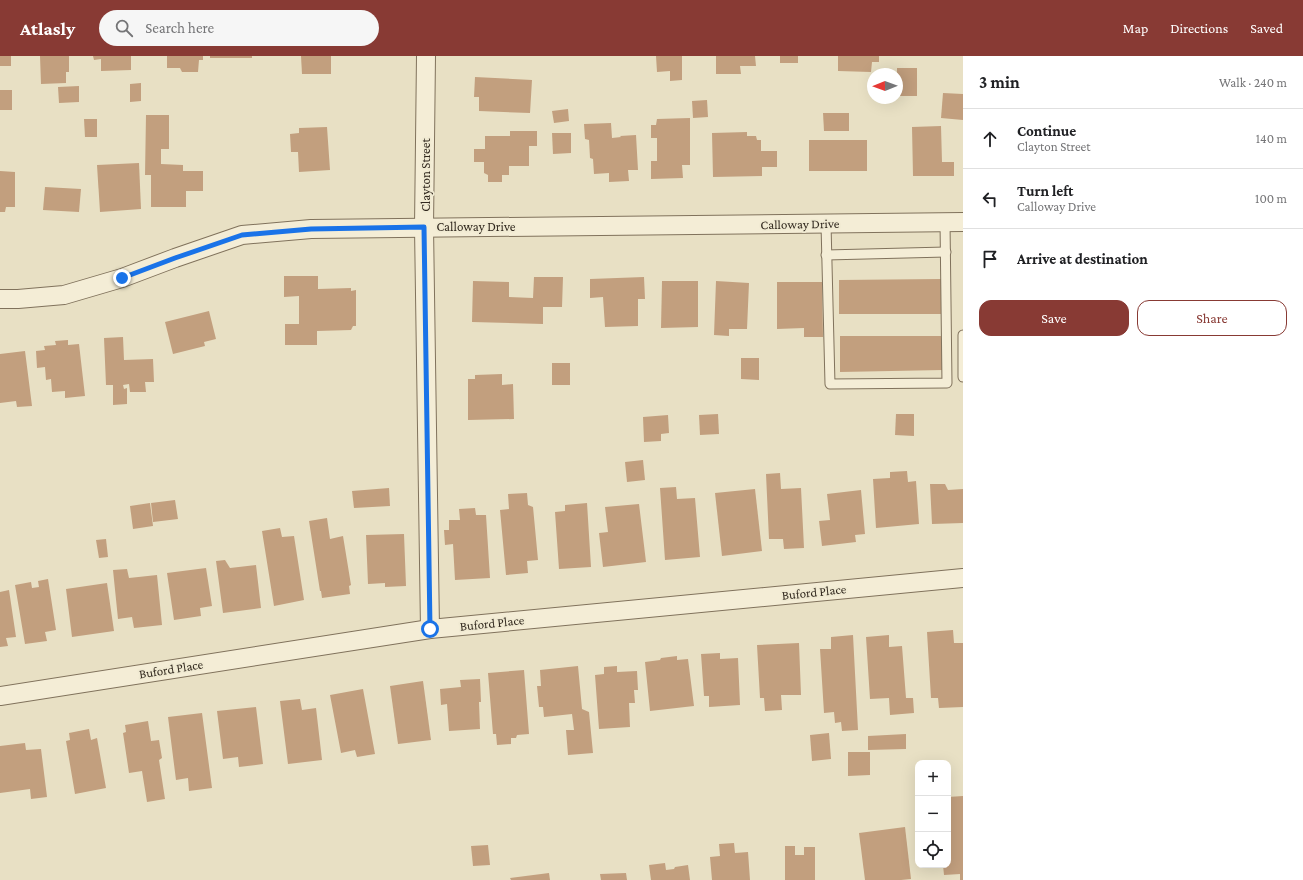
<!DOCTYPE html>
<meta charset="utf-8">
<style>
:root{--surface:#fff;--page:#f6f6f6;--text:#202124;--muted:#757577;--line:#e0e0e0;--accent:#883a34}
body{margin:0;font-family:"Crimson Pro",serif;background:var(--page);color:var(--text)}
.controls{position:absolute;right:12px;bottom:12px;display:grid;overflow:hidden;border-radius:8px;box-shadow:0 4px 16px #0002}
.controls button{width:36px;height:36px;display:grid;place-items:center;padding:0;border:0;border-bottom:1px solid var(--line);background:var(--surface);color:var(--text);font:20px sans-serif}
.compass{position:absolute;left:867px;top:12px;width:36px;height:36px;border-radius:50%;background:var(--surface);box-shadow:0 4px 16px #0002;rotate:269deg}
.stop{position:absolute;width:12px;height:12px;margin:-9px;border:3px solid #1a73e8;border-radius:50%;background:#fff}
.stop.end{background:#1a73e8;border-color:#fff;box-shadow:0 1px 4px #0008}
.list{margin:0;padding:0;list-style:none}
h2{display:flex;justify-content:space-between;align-items:center;height:52px;margin:0;padding:0 16px;font-size:17px}
h2 small{font-size:13px;font-weight:400;color:var(--muted)}
.list li{display:grid;grid-template-columns:26px 1fr auto;gap:12px;align-items:center;box-sizing:border-box;height:60px;padding:0 16px;border-top:1px solid var(--line)}
.list b{display:block;font-size:15px;white-space:nowrap}
.list p{margin:0;font-size:13px;white-space:nowrap;color:var(--muted)}
.list em{font-size:13px;font-style:normal;color:var(--muted)}
.actions{display:flex;gap:8px;padding:12px 16px}
.actions a{flex:1;padding:9px 0;border:1px solid var(--accent);border-radius:12px;text-align:center;font-size:14px;color:var(--accent)}
.actions .main{background:var(--accent);color:#fff}
.icon{flex:none;width:22px;height:22px;fill:none;stroke:currentColor;stroke-width:2;stroke-linecap:round;stroke-linejoin:round}
.map{position:relative;flex:none;width:963px;height:824px;overflow:hidden}
header{display:flex;align-items:center;gap:24px;box-sizing:border-box;height:56px;padding:0 20px;background:var(--accent);color:#fff}
header strong{font-size:19px}
nav{display:flex;gap:22px;margin-inline-start:auto;font-size:14px}
.search{width:280px;height:36px;background:var(--page);display:flex;align-items:center;gap:10px;box-sizing:border-box;padding:0 14px;border-radius:22px;color:var(--muted);font-size:15px}
main{display:flex}
aside{flex:1;background:var(--surface)}
.map>svg:first-child{display:block}
.building{fill:#c29f7e}
.lines{fill:none;stroke-linecap:round;stroke-linejoin:round}
.lane-casing{stroke:#80725c;stroke-width:11}
.street-casing{stroke:#80725c;stroke-width:20}
.lane{stroke:#f4edd6;stroke-width:9}
.street{stroke:#f4edd6;stroke-width:18}
.route{stroke:#1a73e8;stroke-width:5}
.labels{text-anchor:middle;dominant-baseline:central;stroke-width:3.5;stroke-linejoin:round;paint-order:stroke}
.street-label{font-size:13px;fill:#32291f;stroke:#f0ead2}
</style>
<header>
<strong>Atlasly</strong>
<div class="search"><svg class="icon" aria-label="search" viewBox="0 0 24 24"><circle cx="10" cy="10" r="6"/><path d="M15 15l6 6"/></svg>Search here</div>
<nav><a>Map</a><a>Directions</a><a>Saved</a></nav>
</header>
<main>
<div class="map">
<svg width="963" height="824" viewBox="0 0 963 824">
<rect width="100%" height="100%" fill="#e8e0c4"/>
<g class="building">
<rect x="0" y="0" width="11" height="10"/>
<polygon points="40,0 69,0 69,16 66,16 66,27 41,28"/>
<polygon points="93,0 131,0 131,14 101,15 101,3 94,4"/>
<polygon points="167,0 203,0 203,4 199,4 198,16 182,16 180,12 167,12"/>
<rect x="210" y="0" width="42" height="2"/>
<polygon points="301,0 331,0 331,18 302,18"/>
<polygon points="656,0 682,0 682,24 670,25 670,15 657,16"/>
<polygon points="716,0 755,0 756,10 740,10 741,18 716,18"/>
<rect x="780" y="0" width="18" height="7"/>
<polygon points="838,0 879,0 879,6 872,6 871,16 838,15"/>
<rect x="897" y="12" width="20" height="28"/>
<polygon points="475,21 532,24 530,57 479,55 479,41 474,41"/>
<polygon points="141,27 141,45 130,46 130,28"/>
<polygon points="79,30 79,46 59,47 58,31"/>
<rect x="0" y="34" width="12" height="20"/>
<polygon points="943,37 963,38 963,64 941,62"/>
<polygon points="707,44 708,61 693,62 692,45"/>
<polygon points="568,53 569,65 554,67 552,55"/>
<polygon points="823,57 849,57 849,75 824,75"/>
<polygon points="146,59 169,59 169,93 161,93 161,108 183,109 183,115 203,115 203,135 186,135 186,151 151,151 151,119 145,119"/>
<polygon points="690,62 690,109 682,109 683,122 651,123 651,105 657,105 657,82 651,82 651,69 656,69 657,63"/>
<polygon points="84,63 97,63 97,81 85,81"/>
<polygon points="611,67 612,82 621,81 620,80 636,79 638,114 628,114 629,125 609,126 609,117 594,118 593,103 590,102 589,84 585,83 584,68"/>
<polygon points="941,70 942,106 954,106 954,120 913,120 912,71"/>
<polygon points="327,71 330,114 299,116 298,96 291,96 290,78 299,77 299,72"/>
<polygon points="510,75 537,75 537,90 529,90 529,110 509,110 509,119 502,119 502,126 488,126 488,119 484,117 484,106 474,106 474,93 485,93 485,80 510,80"/>
<polygon points="747,76 747,80 756,80 757,84 761,84 761,95 777,95 777,111 762,111 762,120 713,121 712,77"/>
<polygon points="552,77 571,77 571,97 553,98"/>
<rect x="809" y="84" width="58" height="31"/>
<polygon points="139,107 141,153 100,156 97,109"/>
<polygon points="0,115 15,116 15,151 6,151 5,156 0,156"/>
<polygon points="45,131 81,133 79,156 43,154"/>
<polygon points="284,220 318,220 318,233 351,232 351,235 356,234 356,270 353,270 351,274 317,275 317,289 285,289 285,268 299,268 299,240 284,241"/>
<polygon points="534,221 563,221 562,251 543,251 543,268 472,266 473,225 509,226 509,241 533,242"/>
<polygon points="644,221 645,243 638,243 638,270 605,271 603,241 590,242 590,223"/>
<polygon points="941,223 942,258 839,258 839,224"/>
<polygon points="662,225 698,225 698,271 661,272"/>
<polygon points="716,225 749,227 747,273 729,273 729,280 714,279"/>
<polygon points="777,226 822,226 823,281 804,281 804,272 777,273"/>
<polygon points="209,255 216,283 204,286 205,290 173,298 165,266"/>
<polygon points="840,280 943,280 943,314 840,316"/>
<polygon points="123,281 124,304 153,303 154,326 145,326 146,336 130,336 129,328 123,329 124,333 127,332 127,348 113,349 113,329 106,329 104,282"/>
<polygon points="68,284 68,289 79,288 85,340 65,342 65,335 52,336 51,323 46,324 45,311 37,312 36,295 45,294 44,290 56,289 55,285"/>
<polygon points="25,295 32,350 17,351 16,345 0,347 0,298"/>
<polygon points="741,302 759,302 759,324 741,323"/>
<rect x="552" y="307" width="18" height="22"/>
<polygon points="502,318 502,329 513,328 514,363 468,364 468,323 475,323 475,319"/>
<polygon points="718,358 719,378 700,379 699,359"/>
<polygon points="896,358 914,358 914,380 895,379"/>
<polygon points="668,359 669,377 661,378 661,385 644,386 643,361"/>
<polygon points="643,404 645,424 627,426 625,406"/>
<polygon points="907,415 908,426 916,425 919,468 876,472 873,423 890,422 890,416"/>
<polygon points="780,417 781,433 801,432 804,492 784,493 783,483 769,483 766,418"/>
<polygon points="930,428 945,428 948,434 963,433 963,467 932,468"/>
<polygon points="676,431 677,443 695,442 700,501 665,504 660,432"/>
<polygon points="389,432 390,450 354,452 352,435"/>
<polygon points="755,433 762,495 722,500 715,437"/>
<polygon points="861,434 865,478 855,479 856,486 822,490 819,465 830,464 827,438"/>
<polygon points="527,437 528,449 533,451 538,504 527,505 528,517 506,519 500,454 509,453 508,438"/>
<polygon points="175,444 178,463 153,466 151,447"/>
<polygon points="150,447 153,470 133,473 130,450"/>
<polygon points="587,447 591,511 559,513 555,456 565,455 565,449"/>
<polygon points="639,448 646,506 603,511 599,477 608,476 605,451"/>
<polygon points="475,452 476,459 486,459 490,522 455,524 453,488 445,489 444,474 449,474 449,464 460,464 459,453"/>
<polygon points="327,462 330,483 343,480 351,529 349,530 350,538 322,542 321,535 320,535 309,465"/>
<polygon points="280,472 282,481 294,480 304,544 274,550 262,475"/>
<polygon points="404,478 406,530 385,531 385,527 368,528 366,479"/>
<polygon points="106,483 108,501 99,502 96,484"/>
<polygon points="225,504 230,512 256,509 261,552 223,557 216,505"/>
<polygon points="206,512 212,550 200,552 201,560 174,564 167,517"/>
<polygon points="127,513 129,522 157,519 162,569 134,572 132,561 118,563 113,514"/>
<polygon points="48,523 56,574 45,576 47,585 25,588 15,529 31,526 32,532 39,531 38,525"/>
<polygon points="107,527 114,575 72,581 66,533"/>
<polygon points="9,534 16,581 6,582 8,590 0,591 0,536"/>
<polygon points="953,574 954,587 963,587 963,651 939,652 938,642 931,642 927,576"/>
<polygon points="853,579 858,674 842,675 841,666 835,667 834,656 824,657 820,593 831,593 831,581"/>
<polygon points="889,579 889,591 902,590 906,642 913,642 914,657 890,659 889,642 870,643 866,581"/>
<polygon points="799,587 801,639 781,639 782,654 765,655 764,642 760,642 757,589"/>
<polygon points="720,597 720,603 738,602 740,649 709,651 709,640 704,640 701,598"/>
<polygon points="677,600 677,604 688,603 694,650 650,655 645,606 660,604 661,602"/>
<polygon points="578,610 582,653 589,656 593,697 568,699 566,674 574,674 572,658 544,661 543,651 539,651 537,630 541,630 540,614"/>
<polygon points="617,610 617,616 637,615 638,634 634,634 635,647 629,647 630,671 599,673 595,619 604,618 604,611"/>
<polygon points="524,614 529,678 517,679 516,682 511,682 511,688 497,689 496,678 493,678 488,617"/>
<polygon points="480,623 481,646 479,646 480,673 449,675 447,648 441,649 440,633 461,631 460,624"/>
<polygon points="423,625 431,684 398,688 390,630"/>
<polygon points="363,633 375,698 357,701 355,694 341,697 330,639"/>
<polygon points="300,643 302,654 316,652 322,704 288,708 280,645"/>
<polygon points="256,651 263,708 239,711 238,701 223,703 217,655"/>
<polygon points="202,657 212,732 189,735 188,722 176,724 168,661"/>
<polygon points="148,665 151,685 159,684 162,702 159,704 165,743 147,746 142,715 129,717 123,677 126,676 125,669"/>
<polygon points="89,673 91,684 97,682 106,732 75,738 66,685 70,684 69,677"/>
<polygon points="829,677 831,703 812,705 810,679"/>
<polygon points="906,678 906,693 868,694 868,680"/>
<polygon points="25,687 26,694 41,693 47,741 31,743 30,733 0,737 0,690"/>
<polygon points="848,696 870,696 870,719 848,720"/>
<polygon points="963,740 963,824 960,824 960,818 944,819 943,809 948,809 948,783 950,783 948,741"/>
<polygon points="905,771 911,823 901,824 865,824 859,777"/>
<polygon points="734,787 735,797 748,796 750,824 712,824 710,801 720,800 719,788"/>
<polygon points="488,789 490,809 473,810 471,790"/>
<polygon points="785,790 795,790 795,799 804,799 804,791 815,791 815,824 785,824"/>
<polygon points="665,807 666,814 674,813 675,811 688,809 690,824 651,824 649,809"/>
<polygon points="549,817 550,824 511,824 510,822"/>
<polygon points="626,817 627,824 601,824 600,818"/>
</g>
<g class="lines">
<defs>
<g id="lane">
<polyline points="826,168 830,328 947,327 945,166"/>
<polyline points="826,199 946,196"/>
<polyline points="963,279 963,321"/>
</g>
<g id="street">
<polyline points="426,0 424,171 430,573"/>
<polyline points="0,243 18,243 64,239 122,222 175,202 242,179 311,173 963,166"/>
<polyline points="0,640 430,573 963,522"/>
</g>
</defs>
<use href="#lane" class="lane-casing"/>
<use href="#street" class="street-casing"/>
<use href="#lane" class="lane"/>
<use href="#street" class="street"/>
</g>
<g class="lines">
<polyline class="route" points="122,222 175,202 242,179 311,173 424,171 430,573"/>
</g>
<g class="labels">
<g class="street-label">
<text transform="translate(425 119) rotate(-90)">Clayton Street</text>
<text transform="translate(800 168) rotate(-1)">Calloway Drive</text>
<text x="476" y="170">Calloway Drive</text>
<text transform="translate(814 536) rotate(-6)">Buford Place</text>
<text transform="translate(492 567) rotate(-6)">Buford Place</text>
<text transform="translate(171 613) rotate(-9)">Buford Place</text>
</g>
</g>
</svg>
<div class="controls">
<button>+</button>
<button>−</button>
<button><svg class="icon" aria-label="locate" viewBox="0 0 24 24"><circle cx="12" cy="12" r="6"/><path d="M12 2v4M12 18v4M2 12h4M18 12h4"/></svg></button>
</div>
<svg class="compass" viewBox="-18 -18 36 36"><path d="M0-13l5 13h-10z" fill="#e53935"/><path d="M0 13l5-13h-10z" fill="#757577"/></svg>
<div class="stop" style="left:430px;top:573px"></div>
<div class="stop end" style="left:122px;top:222px"></div>
</div>
<aside>
<h2>3 min<small>Walk · 240 m</small></h2>
<ul class="list">
<li><svg class="icon" aria-label="ahead" viewBox="0 0 24 24"><path d="M12 20V5M6 11l6-6 6 6"/></svg><div><b>Continue</b><p>Clayton Street</p></div><em>140 m</em></li>
<li><svg class="icon" aria-label="left" viewBox="0 0 24 24"><path d="M17 20v-9H6M10 6l-5 5 5 5"/></svg><div><b>Turn left</b><p>Calloway Drive</p></div><em>100 m</em></li>
<li><svg class="icon" aria-label="arrive" viewBox="0 0 24 24"><path d="M6 21V4h12l-3 4 3 4H6"/></svg><div><b>Arrive at destination</b></div></li>
</ul>
<div class="actions"><a class="main">Save</a><a>Share</a></div>
</aside>
</main>
